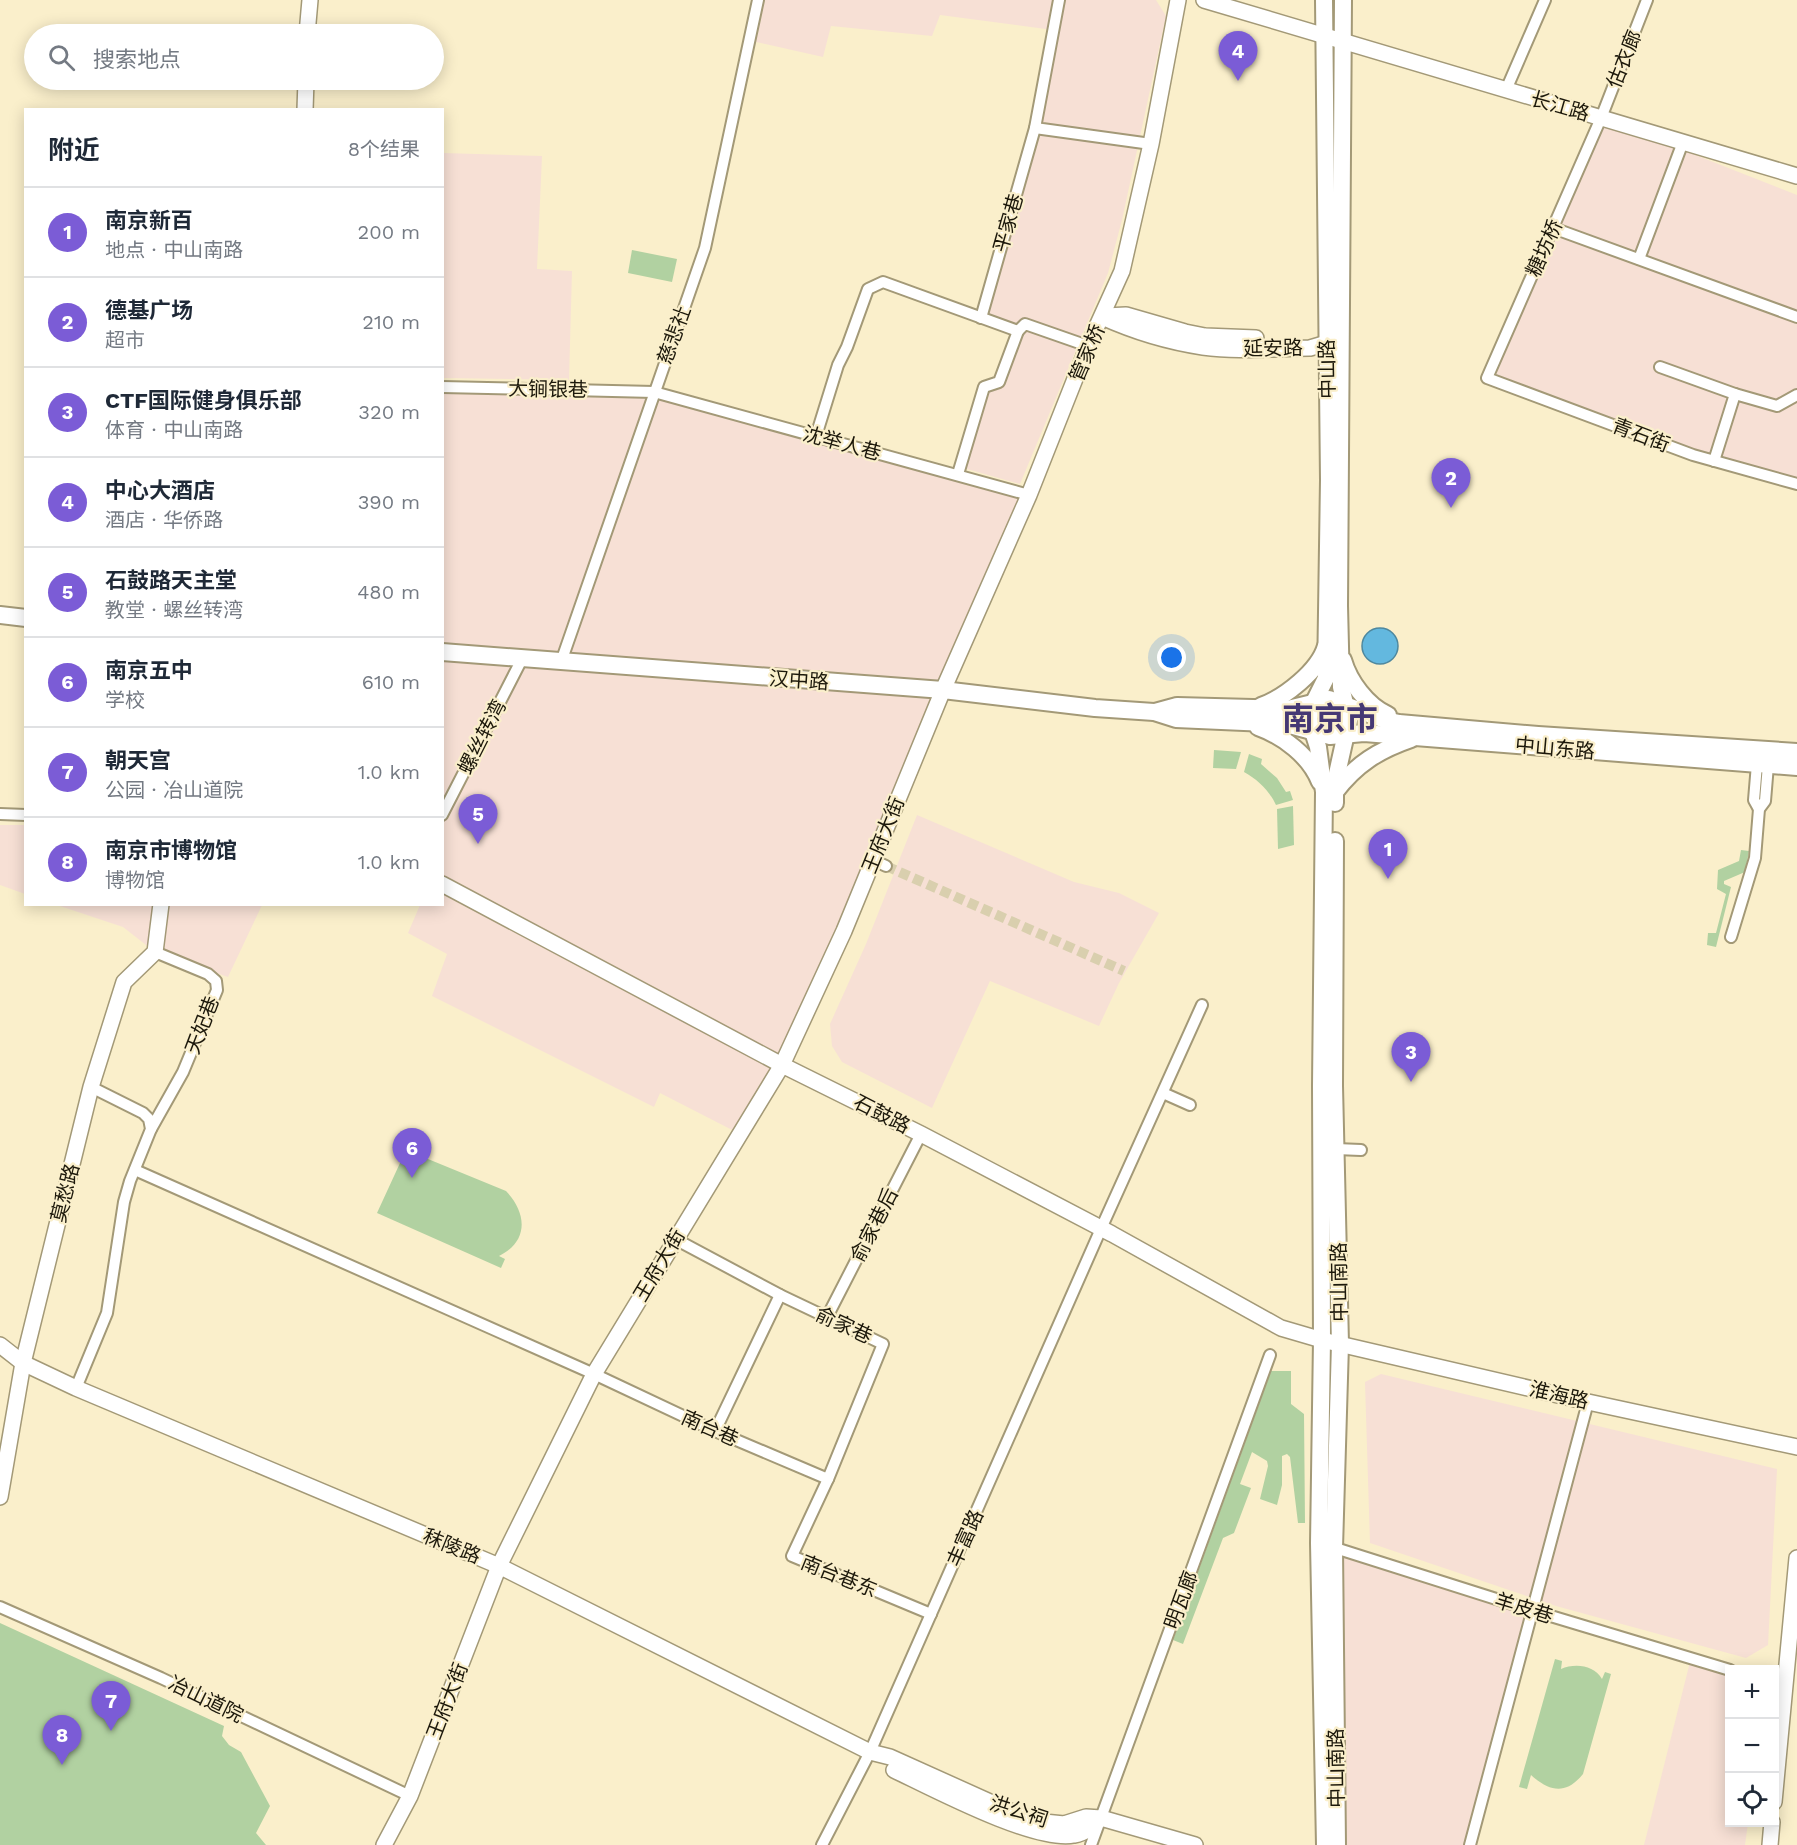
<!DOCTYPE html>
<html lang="zh">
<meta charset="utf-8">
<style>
:root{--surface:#fff;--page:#f2f2f3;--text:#1f2937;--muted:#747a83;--line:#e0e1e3;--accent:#7b5cd6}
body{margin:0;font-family:"Work Sans","Noto Sans SC",sans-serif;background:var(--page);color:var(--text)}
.controls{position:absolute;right:18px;bottom:18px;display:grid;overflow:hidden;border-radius:0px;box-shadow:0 3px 15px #0003}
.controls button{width:54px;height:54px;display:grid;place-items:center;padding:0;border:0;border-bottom:2px solid var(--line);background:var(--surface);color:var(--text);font:30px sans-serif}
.you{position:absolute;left:1172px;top:658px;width:21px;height:21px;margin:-15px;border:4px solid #fff;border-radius:50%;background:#1a73e8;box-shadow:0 0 0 9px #1a73e833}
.badge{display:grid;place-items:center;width:39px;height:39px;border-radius:50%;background:var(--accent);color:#fff;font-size:20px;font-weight:700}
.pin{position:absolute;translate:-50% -50px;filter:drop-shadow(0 2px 3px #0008)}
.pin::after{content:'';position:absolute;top:32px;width:21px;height:18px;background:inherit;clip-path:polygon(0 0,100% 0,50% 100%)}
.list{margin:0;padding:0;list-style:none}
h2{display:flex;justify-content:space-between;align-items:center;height:78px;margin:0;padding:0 24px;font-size:26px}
h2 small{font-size:20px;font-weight:400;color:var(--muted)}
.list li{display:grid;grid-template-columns:39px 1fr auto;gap:18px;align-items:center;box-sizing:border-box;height:90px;padding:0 24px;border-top:2px solid var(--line)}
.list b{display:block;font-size:22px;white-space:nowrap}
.list p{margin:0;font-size:20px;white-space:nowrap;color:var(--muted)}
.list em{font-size:20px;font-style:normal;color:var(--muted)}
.icon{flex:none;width:33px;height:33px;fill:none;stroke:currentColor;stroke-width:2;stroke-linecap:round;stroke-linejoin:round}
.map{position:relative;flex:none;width:1797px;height:1845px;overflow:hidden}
.search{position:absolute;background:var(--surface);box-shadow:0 3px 15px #0003;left:24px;top:24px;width:420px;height:66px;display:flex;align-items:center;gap:15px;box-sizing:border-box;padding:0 21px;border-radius:33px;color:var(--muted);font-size:22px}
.panel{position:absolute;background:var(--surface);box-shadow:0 3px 15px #0003;left:24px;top:108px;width:420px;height:798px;border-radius:0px}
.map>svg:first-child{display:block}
.commercial{fill:#f7e0d5}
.green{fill:#b1d1a1}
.water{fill:#63b8df;stroke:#4e889f;stroke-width:1.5}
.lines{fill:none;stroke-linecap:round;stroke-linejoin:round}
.street-tunnel{stroke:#d9cfae;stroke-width:10;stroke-dasharray:10 5;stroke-linecap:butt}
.street-casing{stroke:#a39977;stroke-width:14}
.secondary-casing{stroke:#a39977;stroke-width:18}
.primary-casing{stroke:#a39977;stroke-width:20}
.street{stroke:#fff;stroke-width:10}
.secondary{stroke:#fff;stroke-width:15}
.primary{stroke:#fff;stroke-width:16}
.labels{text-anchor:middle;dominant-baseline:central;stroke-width:4.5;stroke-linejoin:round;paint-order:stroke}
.street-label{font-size:20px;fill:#1c180b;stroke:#faefcb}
.town-label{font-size:32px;font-weight:bold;fill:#453874;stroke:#faefcb}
</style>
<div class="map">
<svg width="1797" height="1845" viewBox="0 0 1797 1845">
<rect width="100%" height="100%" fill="#faefcb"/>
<g class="commercial">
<polygon points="765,0 1156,0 1166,16 1122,220 1108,273 1020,484 960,467 984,387 1000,382 1018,331 981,318 1035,128 1053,30 940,15 932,36 831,26 823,57 756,42"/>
<polygon points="1601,118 1797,195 1797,484 1693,455 1487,378"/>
<polygon points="443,153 542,156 537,269 572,271 569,380 443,378"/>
<polygon points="443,386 654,392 1029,495 844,931 740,1134 660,1093 654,1107 432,996 447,954 408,933 420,905 442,904"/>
<polygon points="917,815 1074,882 1119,893 1159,913 1119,983 1099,1026 990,981 932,1108 842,1062 832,1046 830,1024 866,944"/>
<polygon points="0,825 25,825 25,894 0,885"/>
<polygon points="57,905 262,905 228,977 155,952 123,927"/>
<polygon points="1381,1374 1777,1469 1768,1645 1746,1658 1556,1606 1370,1543 1365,1382"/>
<polygon points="1319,1543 1534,1611 1470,1845 1325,1845"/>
<polygon points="1691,1658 1729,1670 1730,1822 1748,1823 1745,1845 1644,1845"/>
</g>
<g class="green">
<polygon points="632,250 677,259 672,282 628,273"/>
<polygon points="1214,750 1241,752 1236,769 1213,768"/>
<path d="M1249,754L1262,759L1261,764L1277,778L1286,792L1290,791L1293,800L1276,805C1269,790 1258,780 1244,772Z"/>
<polygon points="1293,806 1294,845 1278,849 1277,809"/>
<polygon points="1741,850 1749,851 1745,872 1724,881 1724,884 1731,887 1716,947 1707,945 1708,933 1716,933 1726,894 1717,889 1718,870 1739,861"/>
<path d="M406,1150L506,1191C527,1213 529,1241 499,1256L505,1259L501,1268L377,1213Z"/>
<polygon points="1271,1371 1291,1371 1291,1404 1304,1414 1305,1523 1298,1523 1290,1457 1287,1454 1282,1456 1282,1485 1277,1505 1260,1499 1268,1466 1267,1461 1252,1452 1240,1484 1251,1488 1234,1533 1223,1538 1183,1644 1173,1640"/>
<polygon points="0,1623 224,1726 222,1736 229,1745 241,1752 270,1806 256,1833 266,1845 0,1845"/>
<path d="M1555,1659L1562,1661L1561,1669C1575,1663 1594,1665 1602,1679L1605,1672L1611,1674L1583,1774C1566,1795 1550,1792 1531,1775L1527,1789L1519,1787Z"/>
</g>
<circle class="water" cx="1380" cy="646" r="18"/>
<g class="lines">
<polyline class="street-tunnel" points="886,866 1124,971"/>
<defs>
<g id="street">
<polyline points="1059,0 1035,128 1151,144"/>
<polyline points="1647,0 1601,118 1487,378 1693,455 1797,484"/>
<polyline points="1506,90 1545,0"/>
<polyline points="1553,228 1797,317"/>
<polyline points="1639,259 1683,142"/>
<polyline points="981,318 1035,128"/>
<polyline points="1660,367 1735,394 1777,406 1797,395"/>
<polyline points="442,387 654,392 1029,495"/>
<polyline points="816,436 838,365 847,347 868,289 883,282 1018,331 1025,324 1088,346"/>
<polyline points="1714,461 1735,394"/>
<polyline points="958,474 984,387 999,382 1018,331"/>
<polyline points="561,662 705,248 758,0"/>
<polyline points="1757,764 1754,800 1759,809"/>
<polyline points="0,814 26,815"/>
<polyline points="442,815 522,659"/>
<polyline points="873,860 886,866"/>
<polyline points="1731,937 1755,858 1759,809 1765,801 1768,765"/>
<polyline points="1163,1093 1190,1105"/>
<polyline points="151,1129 183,1072 217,990 216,981 208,974 155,952"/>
<polyline points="1336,1149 1361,1150"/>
<polyline points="135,1170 594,1374 715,1431 828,1479"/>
<polyline points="675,1239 780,1295 883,1344 828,1479 792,1556 931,1614"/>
<polyline points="827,1317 921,1134"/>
<polyline points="76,1388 107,1313 124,1202 130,1181 151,1129 149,1119 143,1113 91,1087"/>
<polyline points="715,1431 780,1295"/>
<polyline points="1329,1546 1534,1611 1730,1670"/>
<polyline points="0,1607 161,1678 410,1796"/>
<polyline points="822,1845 870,1752 1104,1222 1202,1005"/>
<polyline points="1091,1845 1270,1355"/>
<polyline points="1470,1845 1588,1402"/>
</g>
<g id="secondary">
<polyline points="1204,0 1797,176"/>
<polyline points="307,34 310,0"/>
<polyline points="305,110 306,80"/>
<polyline points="1106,316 1126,315 1185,332 1205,336 1256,338"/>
<path d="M1102,317C1133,331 1169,342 1203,347C1238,352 1275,348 1310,348L1327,343"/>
<polyline points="442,884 782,1065 921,1134 1112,1234 1281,1328 1322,1340 1588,1402 1797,1447"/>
<polyline points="0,1345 23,1363 76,1388 499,1566 870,1752 890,1757 1021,1816 1044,1822 1064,1824 1086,1817 1101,1818 1195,1845"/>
<polyline points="0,1497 23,1363 91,1087 124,982 155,952 161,904"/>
<path d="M894,1770C932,1788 1035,1843 1074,1835C1086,1833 1093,1826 1101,1818"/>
<polyline points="1774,1802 1797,1558"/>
<polyline points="384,1845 410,1796 499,1566 594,1374 782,1065 844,931 943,690 1029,495 1088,346 1122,271 1151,144 1178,0"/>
<polyline points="1770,1845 1772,1822"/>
</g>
<g id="primary">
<polyline points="1324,0 1329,480 1326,678 1313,704 1309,719 1318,747 1324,792 1321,1086 1322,1340 1319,1543 1325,1845"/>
<polyline points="0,615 26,618"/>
<polyline points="442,652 943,690 1095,708 1154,712 1176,719 1286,724 1330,736 1364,733 1797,767"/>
<path d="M1343,660C1349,681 1367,706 1388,715"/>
<path d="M1261,706C1284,698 1319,671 1326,646"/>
<polyline points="1155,712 1177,706 1288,709 1329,699 1385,720 1399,723 1538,735 1797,752"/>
<path d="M1258,727C1283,736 1310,756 1320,782"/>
<path d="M1335,792C1356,764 1379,750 1411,739"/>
<polyline points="1335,803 1335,783 1349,720 1341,687 1339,606 1343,0"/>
<polyline points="1335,841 1334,1086 1340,1344 1334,1548 1337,1845"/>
</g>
</defs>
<use href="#street" class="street-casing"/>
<use href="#secondary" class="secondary-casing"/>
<use href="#primary" class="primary-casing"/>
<use href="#street" class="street"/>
<use href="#secondary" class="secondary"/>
<use href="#primary" class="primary"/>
</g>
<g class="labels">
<g class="street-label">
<text transform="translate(1624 59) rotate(-68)">估衣廊</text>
<text transform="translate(1560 106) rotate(16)">长江路</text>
<text transform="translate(1008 223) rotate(-74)">平家巷</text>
<text transform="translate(1544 248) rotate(-66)">糖坊桥</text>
<text transform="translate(674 335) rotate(-70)">慈悲社</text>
<text transform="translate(1273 348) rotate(-1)">延安路</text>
<text transform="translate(1087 353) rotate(-67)">管家桥</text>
<text transform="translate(1327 369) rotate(-91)">中山路</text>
<text transform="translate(548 389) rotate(1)">大锏银巷</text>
<text transform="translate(1641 435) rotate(21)">青石街</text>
<text transform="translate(842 443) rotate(15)">沈举人巷</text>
<text transform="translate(799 680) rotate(4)">汉中路</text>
<text transform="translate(482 737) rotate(-63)">螺丝转湾</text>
<text transform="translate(1555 748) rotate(5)">中山东路</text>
<text transform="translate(883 835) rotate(-68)">王府大街</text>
<text transform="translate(202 1025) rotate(-69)">天妃巷</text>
<text transform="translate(882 1114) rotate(27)">石鼓路</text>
<text transform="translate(65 1193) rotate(-76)">莫愁路</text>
<text transform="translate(874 1225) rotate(-63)">俞家巷后</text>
<text transform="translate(659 1265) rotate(-59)">王府大街</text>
<text transform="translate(1339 1282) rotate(-91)">中山南路</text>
<text transform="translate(844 1325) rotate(25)">俞家巷</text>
<text transform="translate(1559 1395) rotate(13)">淮海路</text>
<text transform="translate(710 1428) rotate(24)">南台巷</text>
<text transform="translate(965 1538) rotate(-66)">丰富路</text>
<text transform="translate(452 1546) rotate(22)">秣陵路</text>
<text transform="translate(839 1576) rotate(22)">南台巷东</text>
<text transform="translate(1181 1600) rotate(-70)">明瓦廊</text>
<text transform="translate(1524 1608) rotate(17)">羊皮巷</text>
<text transform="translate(206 1699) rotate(26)">冶山道院</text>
<text transform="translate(447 1701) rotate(-69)">王府大街</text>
<text transform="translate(1336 1768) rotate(-91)">中山南路</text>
<text transform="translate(1019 1811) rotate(18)">洪公祠</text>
</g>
<g class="town-label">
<text x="1330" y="719">南京市</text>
</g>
</g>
</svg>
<div class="controls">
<button>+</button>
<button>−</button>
<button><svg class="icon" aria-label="locate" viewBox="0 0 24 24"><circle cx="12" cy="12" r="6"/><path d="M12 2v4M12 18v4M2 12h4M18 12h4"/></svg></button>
</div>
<div class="you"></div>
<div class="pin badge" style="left:1388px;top:879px">1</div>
<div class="pin badge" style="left:1451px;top:508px">2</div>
<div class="pin badge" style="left:1411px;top:1082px">3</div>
<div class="pin badge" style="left:1238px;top:81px">4</div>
<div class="pin badge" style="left:478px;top:844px">5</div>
<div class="pin badge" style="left:412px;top:1178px">6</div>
<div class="pin badge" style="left:111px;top:1731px">7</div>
<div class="pin badge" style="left:62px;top:1765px">8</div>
<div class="search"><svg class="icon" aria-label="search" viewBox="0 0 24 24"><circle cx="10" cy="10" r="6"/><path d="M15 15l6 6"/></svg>搜索地点</div>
<section class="panel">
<h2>附近<small>8个结果</small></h2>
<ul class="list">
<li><span class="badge">1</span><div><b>南京新百</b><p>地点 · 中山南路</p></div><em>200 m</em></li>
<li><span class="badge">2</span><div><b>德基广场</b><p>超市</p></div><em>210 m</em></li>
<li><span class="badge">3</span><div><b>CTF国际健身俱乐部</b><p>体育 · 中山南路</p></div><em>320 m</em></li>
<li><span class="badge">4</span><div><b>中心大酒店</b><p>酒店 · 华侨路</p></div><em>390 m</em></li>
<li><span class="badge">5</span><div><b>石鼓路天主堂</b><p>教堂 · 螺丝转湾</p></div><em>480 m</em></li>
<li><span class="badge">6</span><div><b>南京五中</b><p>学校</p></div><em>610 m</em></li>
<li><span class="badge">7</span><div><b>朝天宫</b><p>公园 · 冶山道院</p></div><em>1.0 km</em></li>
<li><span class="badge">8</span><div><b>南京市博物馆</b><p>博物馆</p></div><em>1.0 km</em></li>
</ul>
</section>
</div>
